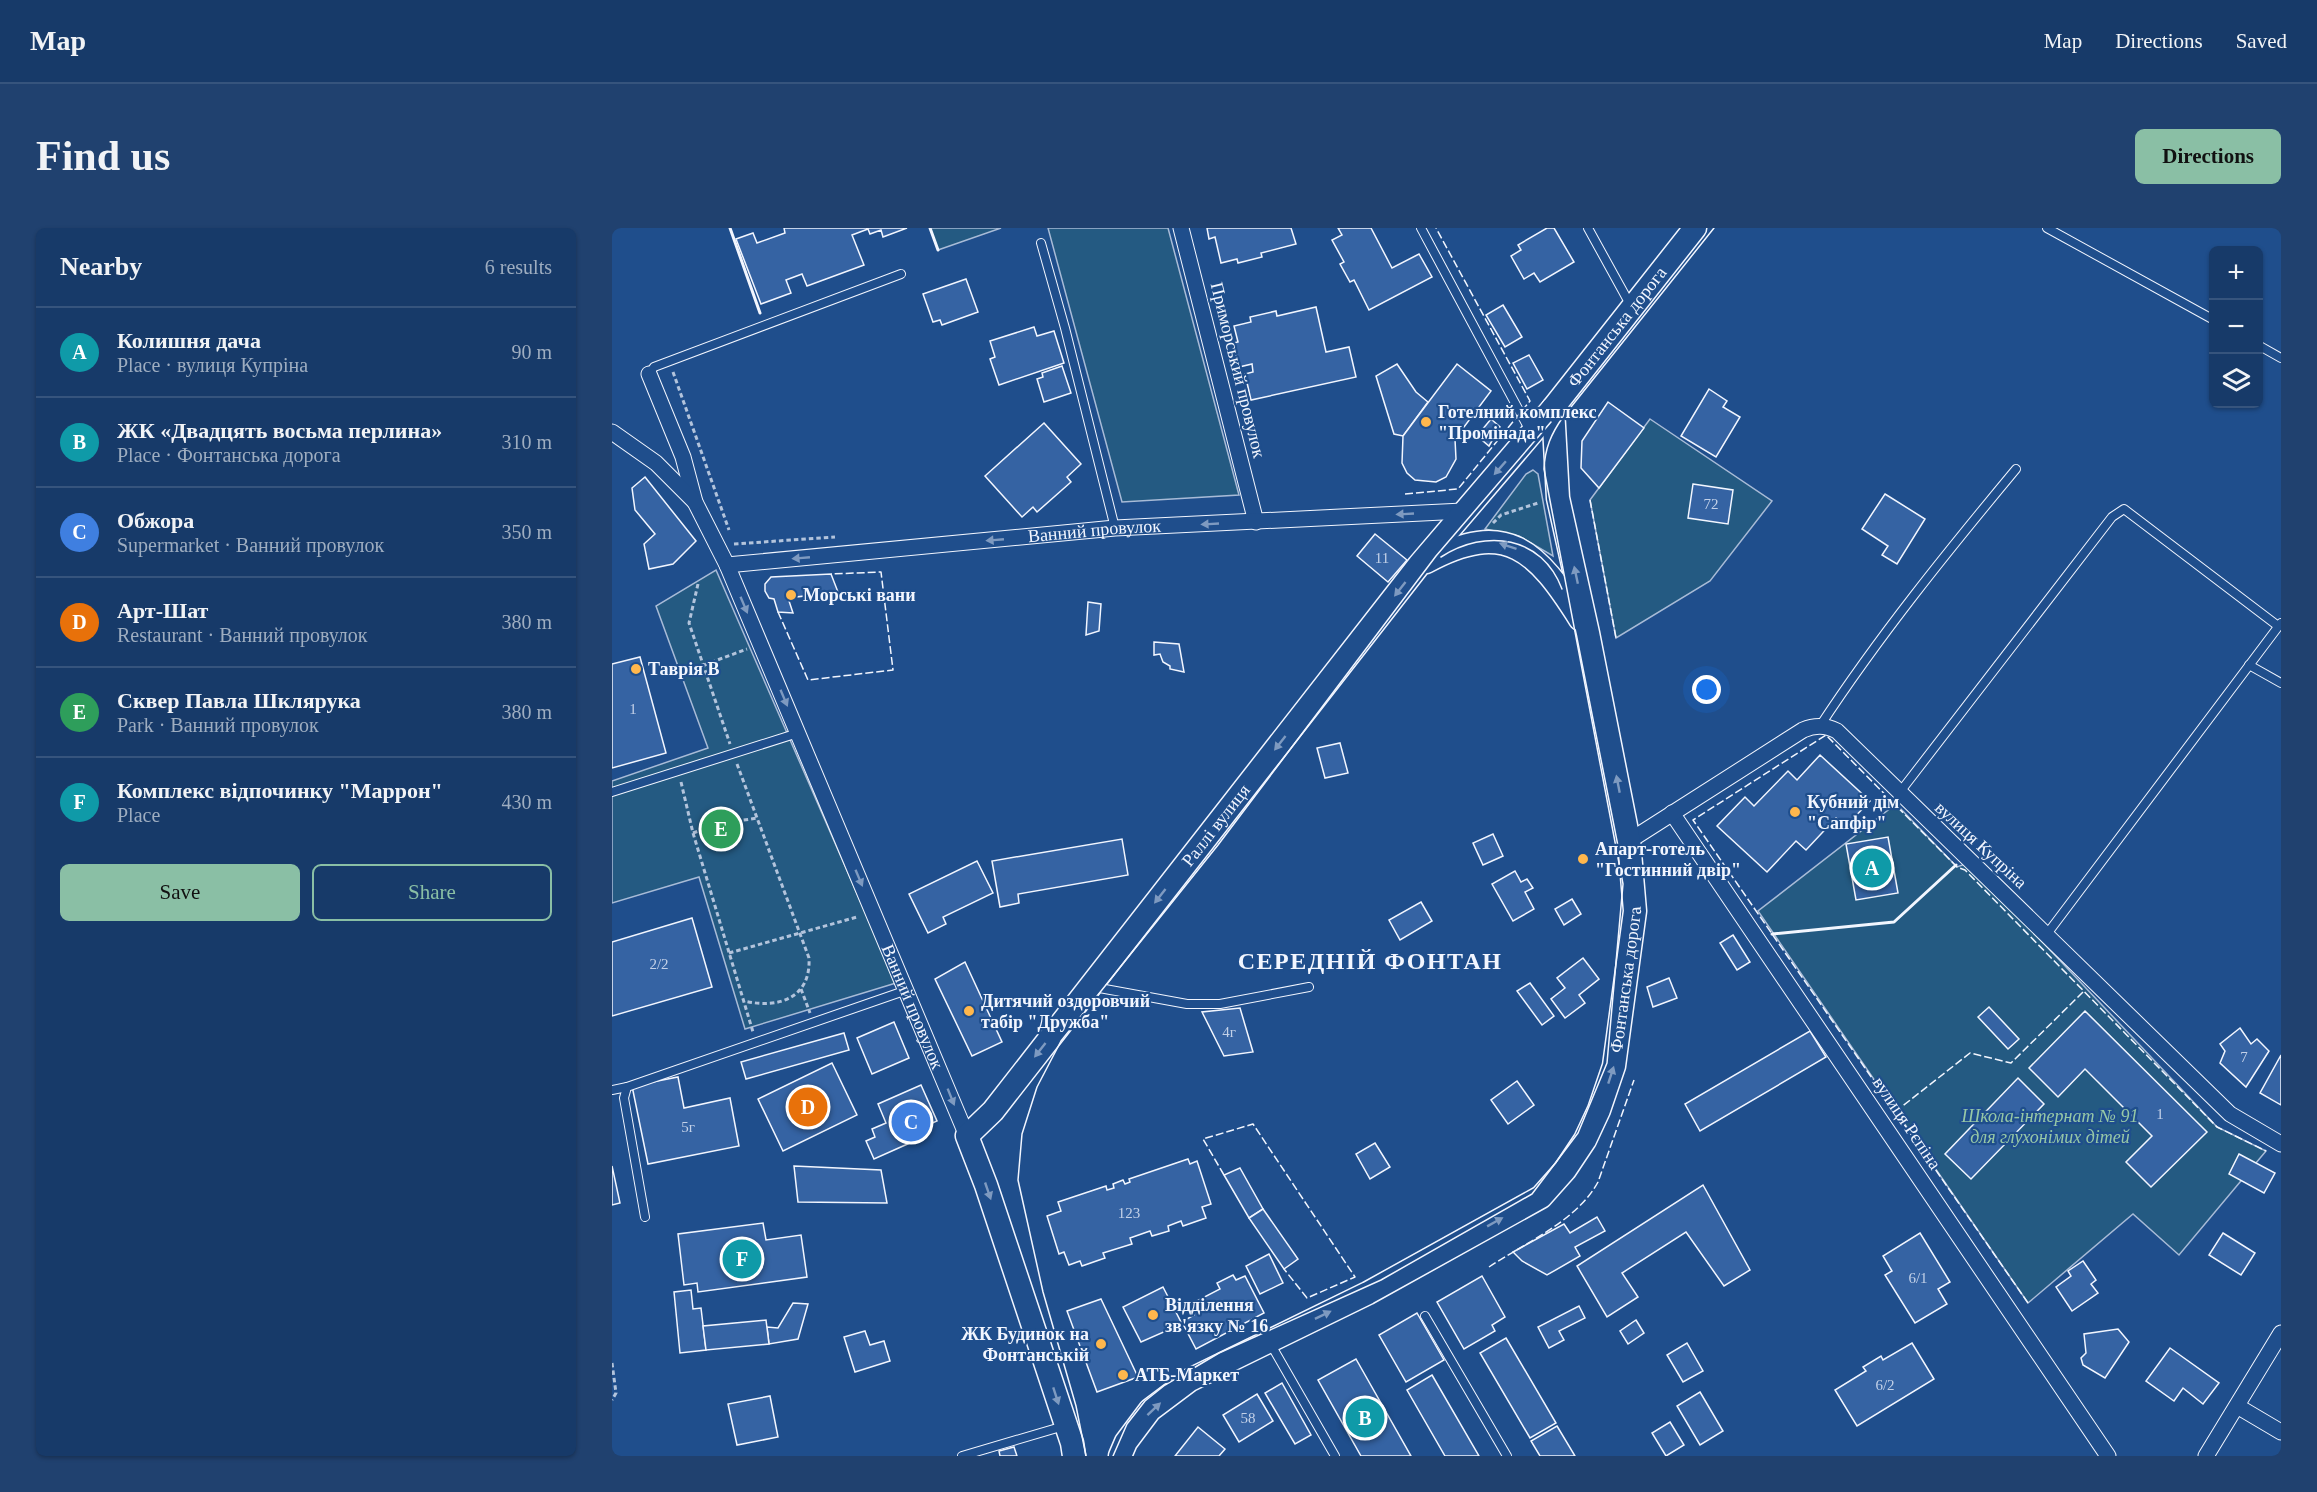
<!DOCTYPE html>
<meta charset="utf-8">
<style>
:root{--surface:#173a69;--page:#20416f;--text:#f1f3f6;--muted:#9eadc0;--line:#36547d;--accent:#8abfa5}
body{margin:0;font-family:"Times New Roman",serif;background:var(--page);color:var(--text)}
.controls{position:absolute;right:18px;top:18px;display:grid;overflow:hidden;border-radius:9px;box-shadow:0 2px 4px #0004}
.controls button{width:54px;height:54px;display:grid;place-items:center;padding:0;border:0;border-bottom:2px solid var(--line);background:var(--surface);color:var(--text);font:30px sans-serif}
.you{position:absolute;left:1095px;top:462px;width:21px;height:21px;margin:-15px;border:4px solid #fff;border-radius:50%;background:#1a73e8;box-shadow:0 0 0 9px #1a73e833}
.badge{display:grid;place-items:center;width:39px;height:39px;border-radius:50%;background:var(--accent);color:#fff;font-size:20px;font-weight:700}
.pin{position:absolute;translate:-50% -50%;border:3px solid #fff;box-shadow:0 2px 6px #0006}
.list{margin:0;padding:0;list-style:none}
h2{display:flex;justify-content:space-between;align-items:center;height:78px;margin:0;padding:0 24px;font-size:26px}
h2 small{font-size:20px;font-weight:400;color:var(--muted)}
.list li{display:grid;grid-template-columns:39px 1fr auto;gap:18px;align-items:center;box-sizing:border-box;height:90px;padding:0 24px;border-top:2px solid var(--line)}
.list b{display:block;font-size:22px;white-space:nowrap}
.list p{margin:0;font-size:20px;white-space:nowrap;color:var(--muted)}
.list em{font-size:20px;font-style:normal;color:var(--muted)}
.actions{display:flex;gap:12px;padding:18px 24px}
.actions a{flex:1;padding:14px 0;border:2px solid var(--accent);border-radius:9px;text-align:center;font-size:21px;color:var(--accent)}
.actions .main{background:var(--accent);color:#111}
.icon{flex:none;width:33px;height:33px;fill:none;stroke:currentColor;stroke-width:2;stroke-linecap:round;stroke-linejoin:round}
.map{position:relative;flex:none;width:1669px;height:1228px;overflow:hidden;border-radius:9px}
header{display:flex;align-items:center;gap:36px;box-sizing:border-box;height:84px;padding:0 30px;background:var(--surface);border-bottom:2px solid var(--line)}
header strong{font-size:28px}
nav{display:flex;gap:33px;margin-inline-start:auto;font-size:21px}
.intro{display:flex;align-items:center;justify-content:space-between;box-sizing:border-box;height:144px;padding:0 36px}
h1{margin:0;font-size:42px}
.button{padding:15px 27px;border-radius:9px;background:var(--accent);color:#111;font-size:21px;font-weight:700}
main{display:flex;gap:36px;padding:0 36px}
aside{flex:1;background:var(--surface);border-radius:9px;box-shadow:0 2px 4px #0004}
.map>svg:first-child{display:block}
.green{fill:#245a82;stroke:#a8bbd7;stroke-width:1.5}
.building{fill:#3563a3;stroke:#f2f6ff;stroke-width:1.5}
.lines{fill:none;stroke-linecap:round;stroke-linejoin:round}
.lane-casing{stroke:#f2f6ff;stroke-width:10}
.street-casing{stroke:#f2f6ff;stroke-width:17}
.secondary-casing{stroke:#f2f6ff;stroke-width:25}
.path{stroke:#b3c4dc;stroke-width:3;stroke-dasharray:4.5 3;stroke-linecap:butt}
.lane{stroke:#1f4e8c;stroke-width:8}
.street{stroke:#1f4e8c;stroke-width:15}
.secondary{stroke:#1f4e8c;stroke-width:22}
.tram{stroke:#f2f6ff;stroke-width:1.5}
.fence{stroke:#f2f6ff;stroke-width:1.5;stroke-dasharray:8 3;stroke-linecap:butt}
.wall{stroke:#f2f6ff;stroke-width:3}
.oneway{fill:#7e9ac0}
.poi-dot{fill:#ffb74d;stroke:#1f4e8c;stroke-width:2}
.labels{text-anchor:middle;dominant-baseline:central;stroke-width:4.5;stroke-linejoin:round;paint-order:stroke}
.number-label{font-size:15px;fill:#c3d1e8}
.street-label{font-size:18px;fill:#f2f6ff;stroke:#1f4e8c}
.poi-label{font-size:18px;font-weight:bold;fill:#f2f6ff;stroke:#1f4e8c;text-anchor:start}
.park-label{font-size:18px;font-style:italic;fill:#97c8a6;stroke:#1f4e8c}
.district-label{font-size:24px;font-weight:bold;letter-spacing:1.5px;fill:#f2f6ff;stroke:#1f4e8c}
</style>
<header>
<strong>Map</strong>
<nav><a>Map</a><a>Directions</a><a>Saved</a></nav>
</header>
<div class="intro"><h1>Find us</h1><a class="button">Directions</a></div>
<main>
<aside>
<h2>Nearby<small>6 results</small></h2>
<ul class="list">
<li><span class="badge" style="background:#0f9aa8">A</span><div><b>Колишня дача</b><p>Place · вулиця Купріна</p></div><em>90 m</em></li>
<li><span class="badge" style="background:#0f9aa8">B</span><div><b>ЖК «Двадцять восьма перлина»</b><p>Place · Фонтанська дорога</p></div><em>310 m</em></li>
<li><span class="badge" style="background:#3f7fe0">C</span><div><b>Обжора</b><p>Supermarket · Ванний провулок</p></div><em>350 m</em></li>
<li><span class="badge" style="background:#e8710a">D</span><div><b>Арт-Шат</b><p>Restaurant · Ванний провулок</p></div><em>380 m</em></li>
<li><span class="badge" style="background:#2e9e5b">E</span><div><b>Сквер Павла Шклярука</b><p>Park · Ванний провулок</p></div><em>380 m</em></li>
<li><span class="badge" style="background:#0f9aa8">F</span><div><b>Комплекс відпочинку &quot;Маррон&quot;</b><p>Place</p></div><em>430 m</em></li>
</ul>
<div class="actions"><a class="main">Save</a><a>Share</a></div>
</aside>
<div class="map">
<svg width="1669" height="1228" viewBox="0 0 1669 1228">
<rect width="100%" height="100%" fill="#1f4e8c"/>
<g class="green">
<polygon points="318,0 389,0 326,22"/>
<polygon points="436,0 556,0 627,267 510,274"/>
<polygon points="1038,191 1160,273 1098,353 1004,410 978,272"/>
<polygon points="921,242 926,246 941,328 907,308 873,301 914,246"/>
<polygon points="104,342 284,755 133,801 87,649 0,675 0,553 96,520 44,378"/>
<polygon points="1284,576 1345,639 1356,635 1605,899 1654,923 1567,1027 1521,986 1416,1075 1146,683"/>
</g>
<g class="building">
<polygon points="172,0 295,0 271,9 269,2 258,6 256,1 240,7 252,37 195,58 190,46 174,52 179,65 149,76 124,11 141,5 145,15 173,5"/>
<polygon points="595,0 679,0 684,16 649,25 650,29 626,35 625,31 609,35 603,9 597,11"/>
<polygon points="726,0 759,0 780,40 807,26 820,49 757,82 742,52 738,54 728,36 732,34 720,12 730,7"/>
<polygon points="935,0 942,0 962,34 928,54 922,45 912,51 899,28 909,22 906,17"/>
<polygon points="354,51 366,84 330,97 328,92 321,94 311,66"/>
<polygon points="891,77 910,109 893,119 874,87"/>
<polygon points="704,79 714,124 737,119 744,149 639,172 633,146 641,144 640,136 627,139 621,115 626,114 622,98 639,94 638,89 664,83 665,88"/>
<polygon points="422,99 425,108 442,103 452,135 387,157 378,131 383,129 378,113"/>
<polygon points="917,127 931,152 915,161 901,135"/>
<polygon points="785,136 804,164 816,174 791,208 782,206 764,148"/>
<polygon points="845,136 879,163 843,211 844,231 834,249 824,254 803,252 795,245 790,235 791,208"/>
<polygon points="450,138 459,165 432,174 425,151 431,149 430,145"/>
<polygon points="1097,161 1115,173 1111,179 1128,189 1104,229 1069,208"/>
<polygon points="996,174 1032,200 987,260 969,240 970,213"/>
<polygon points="879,191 888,199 877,218 865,208"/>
<polygon points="432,195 469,236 455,249 459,254 425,284 421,279 410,289 373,248"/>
<polygon points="33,249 84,313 61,336 37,341 32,316 43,306 23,282 20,260"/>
<polygon points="1081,256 1121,262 1116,296 1076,290"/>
<polygon points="1273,266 1313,291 1285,336 1270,327 1276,318 1250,301"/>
<polygon points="763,306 795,332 776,354 745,328"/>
<polygon points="219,346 226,364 176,370 181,385 166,384 162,371 157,370 153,363 153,356 159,349"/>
<polygon points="476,374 489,376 487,403 474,407"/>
<polygon points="542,414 567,416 572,444 558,441 558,438 551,434 548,426 542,427"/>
<polygon points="28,429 54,525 0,540 0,436"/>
<polygon points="728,515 736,545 713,550 705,520"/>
<polygon points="1208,527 1258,573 1234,598 1224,590 1194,622 1184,613 1155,644 1105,598 1133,569 1142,578 1176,543 1185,552"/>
<polygon points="881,606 891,628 871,637 861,615"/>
<polygon points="1276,609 1286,665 1244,672 1234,616"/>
<polygon points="510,611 516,647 406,666 407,675 388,679 380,633"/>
<polygon points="365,633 381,665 331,689 334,696 316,705 297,666"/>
<polygon points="903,643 909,654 915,651 921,660 913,664 922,681 901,693 880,656"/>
<polygon points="960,671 969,686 952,697 943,681"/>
<polygon points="809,674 820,693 788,712 777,692"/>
<polygon points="80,690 100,759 0,788 0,714"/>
<polygon points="1121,707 1138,734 1125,742 1108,715"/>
<polygon points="971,730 987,751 967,767 973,775 953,790 939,771 953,760 945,750"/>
<polygon points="353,734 390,814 360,828 323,751"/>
<polygon points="1057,750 1065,770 1041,779 1035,759"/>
<polygon points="918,755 942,788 930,797 905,763"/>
<polygon points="1377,779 1407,811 1396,821 1366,789"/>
<polygon points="628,780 641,824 612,828 590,784"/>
<polygon points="1473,783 1595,904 1539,959 1514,934 1540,908 1473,841 1446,869 1417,840"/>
<polygon points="282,794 297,830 260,846 245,810"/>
<polygon points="1628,800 1639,816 1645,811 1657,823 1634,859 1608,835 1613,823 1608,816"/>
<polygon points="1198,803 1214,829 1088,903 1073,876"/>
<polygon points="232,805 237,822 134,851 129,834"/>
<polygon points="1669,827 1669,877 1648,865"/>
<polygon points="220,835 245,887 171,923 146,871"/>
<polygon points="66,849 72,880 118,870 127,918 36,936 20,858"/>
<polygon points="1406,850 1432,876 1359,951 1333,926"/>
<polygon points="905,853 922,877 896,896 879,872"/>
<polygon points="309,857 325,893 297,906 300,914 262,931 254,913 263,909 260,901 274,895 266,876"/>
<polygon points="763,915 778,939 758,951 744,926"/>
<polygon points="1627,926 1663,945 1652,965 1617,946"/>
<polygon points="576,931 578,936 585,933 599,976 590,979 594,990 571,998 569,993 556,998 557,1003 540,1008 538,1003 518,1010 520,1016 491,1025 493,1030 470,1038 468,1033 457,1037 452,1024 447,1026 435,988 449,983 446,974 494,958 495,962 502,960 501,956 511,952 513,956 518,954 517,951"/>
<polygon points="0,938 8,975 0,977"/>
<polygon points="182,938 269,942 275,975 186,974"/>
<polygon points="628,940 651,981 637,990 612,947"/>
<polygon points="1091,957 1138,1042 1112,1058 1074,1004 1010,1045 1026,1069 995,1089 965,1038"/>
<polygon points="651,981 686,1031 672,1041 637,990"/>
<polygon points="985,989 993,1003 963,1019 968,1028 935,1047 910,1033 901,1024 952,996 958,1005"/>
<polygon points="151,995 154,1012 189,1007 195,1049 86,1064 85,1055 72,1057 66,1006"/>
<polygon points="1308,1005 1338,1054 1326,1061 1335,1076 1303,1095 1273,1047 1280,1043 1271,1028"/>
<polygon points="1611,1005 1643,1025 1629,1047 1597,1027"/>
<polygon points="657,1026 671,1055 648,1066 634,1038"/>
<polygon points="1471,1033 1484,1052 1479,1056 1486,1065 1460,1083 1444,1059 1459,1048 1456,1043"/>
<polygon points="621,1047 624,1052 633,1048 652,1085 584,1121 570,1094 582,1087 577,1077 608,1061 605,1055"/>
<polygon points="870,1048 893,1089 880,1097 883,1103 852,1121 825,1074"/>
<polygon points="551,1059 570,1096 529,1114 511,1079"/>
<polygon points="79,1062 81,1081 89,1080 94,1122 68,1125 62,1064"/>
<polygon points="489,1071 526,1149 485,1164 455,1083"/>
<polygon points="181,1075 196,1076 186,1111 157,1116 155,1099 166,1100"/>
<polygon points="967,1078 973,1090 947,1103 952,1112 937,1120 926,1099"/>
<polygon points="805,1085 832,1132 794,1154 767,1107"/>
<polygon points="154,1092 157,1116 94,1122 91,1098"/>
<polygon points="1024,1092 1032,1105 1016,1116 1008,1103"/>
<polygon points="1506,1101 1517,1114 1493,1150 1471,1137 1469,1130 1474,1125 1472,1106"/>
<polygon points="253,1103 258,1117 272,1113 278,1133 243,1144 232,1109"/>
<polygon points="894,1110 944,1195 918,1210 868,1125"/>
<polygon points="1075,1115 1091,1143 1071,1154 1055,1127"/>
<polygon points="1300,1115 1322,1151 1245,1198 1223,1162 1254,1143 1251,1139 1269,1128 1271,1132"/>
<polygon points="1558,1120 1607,1155 1591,1176 1571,1160 1562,1173 1534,1153"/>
<polygon points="744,1131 799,1228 749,1228 706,1152"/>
<polygon points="820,1147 867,1228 833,1228 795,1162"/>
<polygon points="670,1155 699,1207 683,1216 653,1165"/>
<polygon points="1088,1164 1111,1203 1088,1217 1065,1178"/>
<polygon points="645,1166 661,1193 627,1214 611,1187"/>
<polygon points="158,1168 166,1209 125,1217 116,1176"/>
<polygon points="1058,1194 1072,1217 1054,1228 1040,1205"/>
<polygon points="945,1198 963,1228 928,1228 919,1213"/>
<polygon points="586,1199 613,1221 607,1228 563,1228"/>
<polygon points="402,1219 405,1228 388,1228 387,1223"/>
</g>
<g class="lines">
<defs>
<g id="lane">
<polyline points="809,0 918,203"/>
<polyline points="976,0 1019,78"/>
<polyline points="1435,0 1602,92"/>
<polyline points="429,15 453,100 503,300"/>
<polyline points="1646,117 1669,130"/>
<polyline points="37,146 42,139 289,46"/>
<polyline points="1637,437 1669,455"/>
<path d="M1208,498C1267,408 1335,324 1404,241"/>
<polyline points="0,564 186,505"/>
<polyline points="1288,564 1500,289 1512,281 1666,398"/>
<polyline points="1435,706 1669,395"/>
<polyline points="482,759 575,776 608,776 697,759"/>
<polyline points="0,862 15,859"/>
<polyline points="33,989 12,870 15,859 295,762"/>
<polyline points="813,1088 895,1228"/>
<polyline points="658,1115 723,1228"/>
<polyline points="350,1228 452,1198"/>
</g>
<g id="street">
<polyline points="569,0 644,294"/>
<path id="s1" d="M37,146L71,229L83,274L115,337L355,908"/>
<polyline points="0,204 44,235 83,274"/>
<path id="s2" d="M115,337L503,300L851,283"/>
<polyline points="1060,585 1496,1228"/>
<path d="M1017,613L1191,502C1203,497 1213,497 1225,503L1618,886L1669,916"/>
<polyline points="1625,1178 1669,1204"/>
<polyline points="1594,1228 1669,1105"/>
</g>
<g id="secondary">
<path d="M814,334C895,290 925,323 968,391"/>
<path id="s3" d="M462,1228L460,1215L374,957L355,908L381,883L807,337L941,180L1083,0"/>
<path id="s4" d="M508,1228L514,1214L538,1182L578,1152L756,1065L929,969L953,942L973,912L987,882L1002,838L1023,683L1017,613L976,405L946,270L941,180"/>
</g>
</defs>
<use href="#lane" class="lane-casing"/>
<use href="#street" class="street-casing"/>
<use href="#secondary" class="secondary-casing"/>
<g class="path">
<polyline points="61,144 117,302"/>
<polyline points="881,295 889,287 926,275"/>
<polyline points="122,316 223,309"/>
<polyline points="86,356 77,395 118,516"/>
<polyline points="92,437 135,421"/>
<path d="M125,536L197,730C199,770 167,781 132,773"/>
<polyline points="69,554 81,605 141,804"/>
<polyline points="81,605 107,596 145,590"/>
<polyline points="117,725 245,689"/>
<polyline points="189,761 198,785"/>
<polyline points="0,1135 4,1165 0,1172"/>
</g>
<use href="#lane" class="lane"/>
<use href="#street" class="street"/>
<use href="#secondary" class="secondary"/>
<g class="tram">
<path d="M829,329C874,300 930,308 950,361"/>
<polyline points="474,1228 464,1178 431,1064 406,952 410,906 425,859 449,813 606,617 824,328 939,194"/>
<path d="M501,1228L515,1196L533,1173L553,1157L607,1125L769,1052L920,966L966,905L995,835L1011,656L932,241C933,220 939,206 951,189L1102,0"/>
</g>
<g class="fence">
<polyline points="793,266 846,261 918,173 824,0"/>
<polyline points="978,272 1004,410"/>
<polyline points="166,384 196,452 281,442 269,344 219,346"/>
<polyline points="1283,884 1358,825 1399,835 1471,764"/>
<polyline points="612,947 591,911 641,896 743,1049 695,1070 672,1041"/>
<path d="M877,1039C913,1015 965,993 986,954L1022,852"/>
<polyline points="1416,1075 1081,592 1214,507 1345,639 1353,642 1605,899 1654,923"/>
</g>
<g class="wall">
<polyline points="118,0 148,85"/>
<polyline points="318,0 326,22"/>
<polyline points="1160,706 1282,694 1344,637"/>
</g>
</g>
<defs><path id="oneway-solid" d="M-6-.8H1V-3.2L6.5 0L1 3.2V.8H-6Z" transform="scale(1.5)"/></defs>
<g class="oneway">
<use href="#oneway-solid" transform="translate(888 240) rotate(131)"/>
<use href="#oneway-solid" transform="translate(793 286) rotate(177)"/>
<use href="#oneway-solid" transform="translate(598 296) rotate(177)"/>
<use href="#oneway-solid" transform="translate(383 312) rotate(175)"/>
<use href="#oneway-solid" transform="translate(896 318) rotate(-161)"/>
<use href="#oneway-solid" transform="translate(189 330) rotate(175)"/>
<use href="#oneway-solid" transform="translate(964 347) rotate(-102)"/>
<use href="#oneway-solid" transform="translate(788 361) rotate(128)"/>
<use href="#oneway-solid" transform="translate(132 377) rotate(67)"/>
<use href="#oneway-solid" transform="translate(172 470) rotate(67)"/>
<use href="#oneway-solid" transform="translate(668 515) rotate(128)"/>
<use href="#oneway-solid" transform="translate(1006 556) rotate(-101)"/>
<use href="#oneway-solid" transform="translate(247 650) rotate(67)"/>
<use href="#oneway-solid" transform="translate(548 668) rotate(128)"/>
<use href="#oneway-solid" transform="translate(428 822) rotate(128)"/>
<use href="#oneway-solid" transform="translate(999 847) rotate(-72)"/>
<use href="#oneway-solid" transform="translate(339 869) rotate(68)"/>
<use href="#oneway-solid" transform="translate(376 963) rotate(71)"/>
<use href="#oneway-solid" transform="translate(883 994) rotate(-29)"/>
<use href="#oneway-solid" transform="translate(711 1087) rotate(-26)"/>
<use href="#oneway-solid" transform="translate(444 1168) rotate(72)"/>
<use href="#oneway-solid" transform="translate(542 1181) rotate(-43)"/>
</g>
<g class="poi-dot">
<circle cx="814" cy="194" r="6"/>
<circle cx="179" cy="367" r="6"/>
<circle cx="24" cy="441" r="6"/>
<circle cx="1183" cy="584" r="6"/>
<circle cx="971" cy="631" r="6"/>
<circle cx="357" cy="783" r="6"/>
<circle cx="541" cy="1087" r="6"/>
<circle cx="489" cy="1116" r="6"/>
<circle cx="511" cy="1147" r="6"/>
</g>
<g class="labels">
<g class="number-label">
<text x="1099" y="276">72</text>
<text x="770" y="330">11</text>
<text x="21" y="481">1</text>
<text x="47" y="736">2/2</text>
<text x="617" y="804">4г</text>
<text x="1632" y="829">7</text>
<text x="1548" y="886">1</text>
<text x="76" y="899">5г</text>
<text x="517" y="985">123</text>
<text x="1306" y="1050">6/1</text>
<text x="1273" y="1157">6/2</text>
<text x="636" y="1190">58</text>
</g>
<g class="street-label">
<text stroke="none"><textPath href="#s3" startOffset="1376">Фонтанська дорога</textPath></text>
<text transform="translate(626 142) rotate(76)">Приморський провулок</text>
<text stroke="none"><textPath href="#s2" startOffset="369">Ванний провулок</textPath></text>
<text stroke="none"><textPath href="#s3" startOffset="736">Раллі вулиця</textPath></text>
<text transform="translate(1369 617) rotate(43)">вулиця Купріна</text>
<text stroke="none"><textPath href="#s4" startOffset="740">Фонтанська дорога</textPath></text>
<text stroke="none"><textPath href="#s1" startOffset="686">Ванний провулок</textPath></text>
<text transform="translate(1295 895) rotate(56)">вулиця Рєпіна</text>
</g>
<g class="poi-label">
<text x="826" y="184">Готелний комплекс<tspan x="826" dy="21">"Промінада"</tspan></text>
<text x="191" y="367">Морські вани</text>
<text x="36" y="441">Таврія В</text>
<text x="1195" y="574">Кубний дім<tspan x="1195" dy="21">"Сапфір"</tspan></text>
<text x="983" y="621">Апарт-готель<tspan x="983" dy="21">"Гостинний двір"</tspan></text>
<text x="369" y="773">Дитячий оздоровчий<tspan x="369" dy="21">табір "Дружба"</tspan></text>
<text x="553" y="1077">Відділення<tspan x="553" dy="21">зв'язку № 16</tspan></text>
<text x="477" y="1106" text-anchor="end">ЖК Будинок на<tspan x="477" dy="21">Фонтанській</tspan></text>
<text x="523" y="1147">АТБ-Маркет</text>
</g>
<g class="park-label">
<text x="1438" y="888">Школа-інтернат № 91<tspan x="1438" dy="21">для глухонімих дітей</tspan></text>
</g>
<g class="district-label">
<text x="758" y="733">СЕРЕДНІЙ ФОНТАН</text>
</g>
</g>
</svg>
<div class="controls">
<button>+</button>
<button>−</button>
<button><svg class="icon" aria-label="layers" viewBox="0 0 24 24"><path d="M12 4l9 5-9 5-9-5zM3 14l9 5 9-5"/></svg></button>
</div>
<div class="you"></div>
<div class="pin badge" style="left:1260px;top:640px;background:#0f9aa8">A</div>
<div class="pin badge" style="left:753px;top:1190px;background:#0f9aa8">B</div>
<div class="pin badge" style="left:299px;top:894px;background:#3f7fe0">C</div>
<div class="pin badge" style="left:196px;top:879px;background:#e8710a">D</div>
<div class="pin badge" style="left:109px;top:601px;background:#2e9e5b">E</div>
<div class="pin badge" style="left:130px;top:1031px;background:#0f9aa8">F</div>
</div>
</main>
